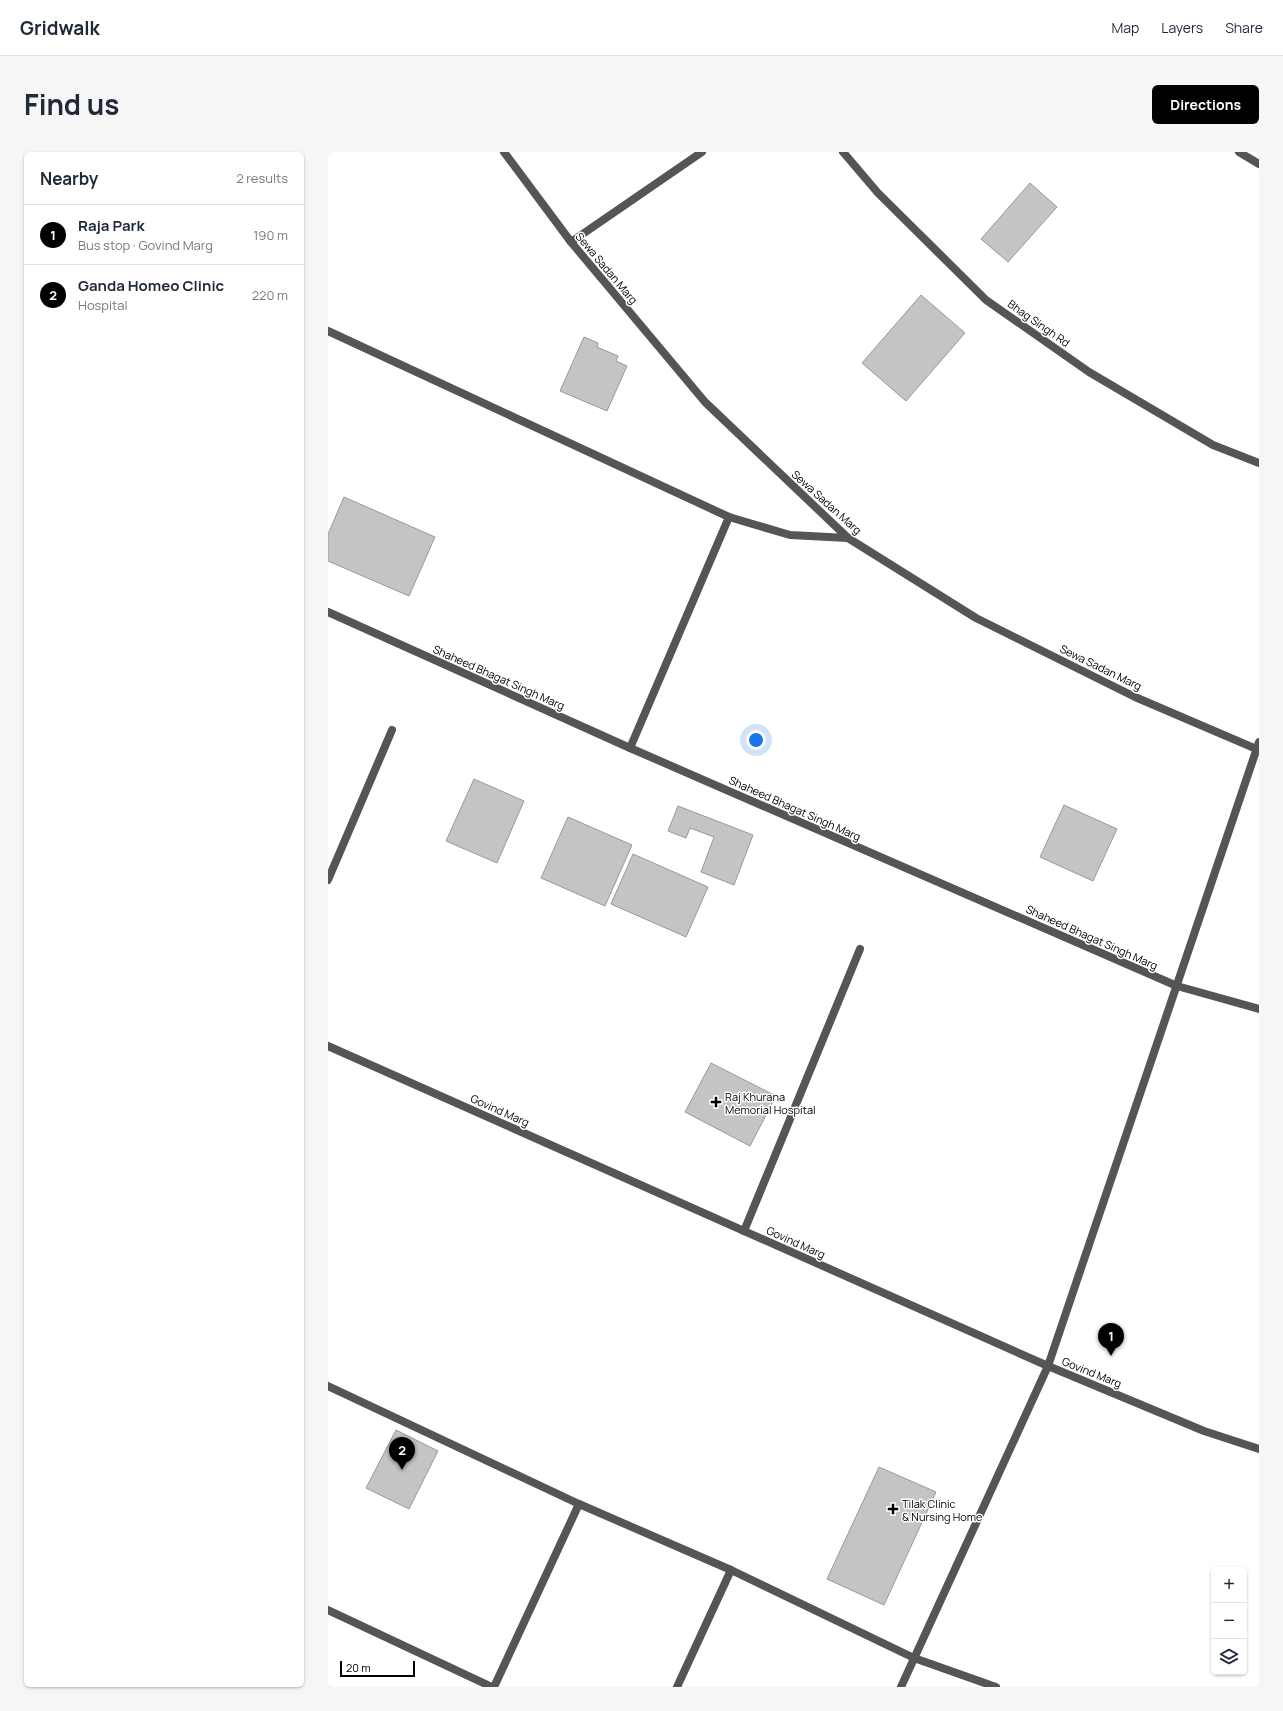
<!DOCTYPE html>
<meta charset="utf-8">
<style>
:root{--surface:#fff;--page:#f6f6f7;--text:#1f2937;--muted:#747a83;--line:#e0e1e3;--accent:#000}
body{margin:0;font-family:Manrope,sans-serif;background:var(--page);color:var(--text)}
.controls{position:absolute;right:12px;bottom:12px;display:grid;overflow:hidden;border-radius:6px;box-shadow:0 1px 3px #0004}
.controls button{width:36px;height:36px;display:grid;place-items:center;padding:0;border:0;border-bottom:1px solid var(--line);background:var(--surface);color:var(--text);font:20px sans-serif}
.scale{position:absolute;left:12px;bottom:10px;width:75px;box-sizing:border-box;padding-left:4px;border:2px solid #000;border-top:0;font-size:11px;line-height:14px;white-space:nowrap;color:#000;-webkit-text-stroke:3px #fff;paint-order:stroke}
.you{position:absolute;left:428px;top:588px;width:14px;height:14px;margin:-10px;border:3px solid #fff;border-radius:50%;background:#1a73e8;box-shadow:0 0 0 6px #1a73e833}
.badge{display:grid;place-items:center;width:26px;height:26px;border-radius:50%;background:var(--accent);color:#fff;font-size:13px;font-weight:700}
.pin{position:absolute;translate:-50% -33px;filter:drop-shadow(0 1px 2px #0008)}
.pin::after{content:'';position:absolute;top:21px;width:14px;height:12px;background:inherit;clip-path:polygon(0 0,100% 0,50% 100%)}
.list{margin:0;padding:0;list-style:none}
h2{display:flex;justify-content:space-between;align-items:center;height:52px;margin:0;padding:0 16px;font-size:17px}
h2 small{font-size:13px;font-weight:400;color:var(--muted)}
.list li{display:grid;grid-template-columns:26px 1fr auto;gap:12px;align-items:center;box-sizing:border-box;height:60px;padding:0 16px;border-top:1px solid var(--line)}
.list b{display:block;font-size:15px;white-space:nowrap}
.list p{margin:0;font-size:13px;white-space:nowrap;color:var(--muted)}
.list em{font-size:13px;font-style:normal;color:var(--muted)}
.icon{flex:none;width:22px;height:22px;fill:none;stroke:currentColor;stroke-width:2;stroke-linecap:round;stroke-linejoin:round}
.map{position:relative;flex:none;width:931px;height:1535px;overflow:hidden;border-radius:6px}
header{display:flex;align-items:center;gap:24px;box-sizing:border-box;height:56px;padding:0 20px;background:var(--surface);border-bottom:1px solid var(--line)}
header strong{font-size:19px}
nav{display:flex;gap:22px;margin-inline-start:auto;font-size:14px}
.intro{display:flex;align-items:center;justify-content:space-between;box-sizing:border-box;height:96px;padding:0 24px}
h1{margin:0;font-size:28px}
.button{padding:10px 18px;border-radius:6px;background:var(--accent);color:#fff;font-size:14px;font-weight:700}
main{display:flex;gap:24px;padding:0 24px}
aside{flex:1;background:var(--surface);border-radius:6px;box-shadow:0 1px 3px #0004}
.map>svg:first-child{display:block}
.building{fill:#c4c4c4;stroke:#999}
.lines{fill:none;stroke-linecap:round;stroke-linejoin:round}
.minor{stroke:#555;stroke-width:8}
.tertiary{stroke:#555;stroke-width:8}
.poi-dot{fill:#000;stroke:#fff;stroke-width:1.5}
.labels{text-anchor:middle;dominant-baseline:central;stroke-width:3;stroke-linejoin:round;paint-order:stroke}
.street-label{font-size:11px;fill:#000;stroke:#fff}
.poi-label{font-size:11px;fill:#000;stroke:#fff;text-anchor:start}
</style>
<header>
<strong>Gridwalk</strong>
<nav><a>Map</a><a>Layers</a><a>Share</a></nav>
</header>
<div class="intro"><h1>Find us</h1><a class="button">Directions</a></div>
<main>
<aside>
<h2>Nearby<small>2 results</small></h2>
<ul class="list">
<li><span class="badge">1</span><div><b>Raja Park</b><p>Bus stop · Govind Marg</p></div><em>190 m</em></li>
<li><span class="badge">2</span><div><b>Ganda Homeo Clinic</b><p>Hospital</p></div><em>220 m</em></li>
</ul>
</aside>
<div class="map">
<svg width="931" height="1535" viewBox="0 0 931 1535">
<rect width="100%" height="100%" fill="#fff"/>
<g class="building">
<polygon points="702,31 729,55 680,110 653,87"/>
<polygon points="593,143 637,181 578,249 534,211"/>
<polygon points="256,185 270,191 269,195 290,204 288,209 299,214 279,259 232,239"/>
<polygon points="16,345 107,385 81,444 0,409 0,382"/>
<polygon points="146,627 196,649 169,711 118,689"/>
<polygon points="736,653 789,677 765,729 712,705"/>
<polygon points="350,654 425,683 406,733 373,720 386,685 362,676 358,686 340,679"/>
<polygon points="240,665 304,693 277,754 213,726"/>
<polygon points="305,702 380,735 358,785 283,752"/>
<polygon points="383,911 448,944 422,994 357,960"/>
<polygon points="68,1278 110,1299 81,1357 38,1336"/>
<polygon points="551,1315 608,1340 556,1453 499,1427"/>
</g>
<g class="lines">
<g class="minor">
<polyline points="176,0 243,90 377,250 520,386 648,466 807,545 931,598"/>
<polyline points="515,0 550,41 658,148 761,220 885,293 931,311"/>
<polyline points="911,0 931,12"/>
<polyline points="243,90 374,0"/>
<polyline points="0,179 401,365 462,383 520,386"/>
<polyline points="0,460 302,596 849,834 931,857"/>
<polyline points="302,596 401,365"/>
<polyline points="0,728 64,578"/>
<polyline points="416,1079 532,797"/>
<polyline points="0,1234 251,1352 403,1418 586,1506 668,1535"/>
<polyline points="0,1458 164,1535"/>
<polyline points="166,1535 251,1352"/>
<polyline points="349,1535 403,1418"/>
</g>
<g class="tertiary">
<polyline points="0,894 720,1214 876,1279 931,1297"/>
<polyline points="573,1535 720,1214 931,590"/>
</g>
</g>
<g class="poi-dot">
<path d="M386 944h4v4h4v4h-4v4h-4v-4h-4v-4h4z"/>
<path d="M563 1351h4v4h4v4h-4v4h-4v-4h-4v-4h4z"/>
</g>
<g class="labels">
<g class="street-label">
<text transform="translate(279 116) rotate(50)">Sewa Sadan Marg</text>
<text transform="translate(711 171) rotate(35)">Bhag Singh Rd</text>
<text transform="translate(499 350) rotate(42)">Sewa Sadan Marg</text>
<text transform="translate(773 515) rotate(26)">Sewa Sadan Marg</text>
<text transform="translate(171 525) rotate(24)">Shaheed Bhagat Singh Marg</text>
<text transform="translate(467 656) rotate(24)">Shaheed Bhagat Singh Marg</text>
<text transform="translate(764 785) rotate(24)">Shaheed Bhagat Singh Marg</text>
<text transform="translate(172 958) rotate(24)">Govind Marg</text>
<text transform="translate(468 1090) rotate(24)">Govind Marg</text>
<text transform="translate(764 1220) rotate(22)">Govind Marg</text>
</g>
<g class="poi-label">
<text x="397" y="944">Raj Khurana<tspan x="397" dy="13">Memorial Hospital</tspan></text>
<text x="574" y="1351">Tilak Clinic<tspan x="574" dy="13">&amp; Nursing Home</tspan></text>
</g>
</g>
</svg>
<div class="controls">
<button>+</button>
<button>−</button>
<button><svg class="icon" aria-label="layers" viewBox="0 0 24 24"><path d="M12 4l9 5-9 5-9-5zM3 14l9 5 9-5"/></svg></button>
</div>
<div class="scale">20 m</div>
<div class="you"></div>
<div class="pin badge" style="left:783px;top:1204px">1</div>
<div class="pin badge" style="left:74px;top:1318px">2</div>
</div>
</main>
